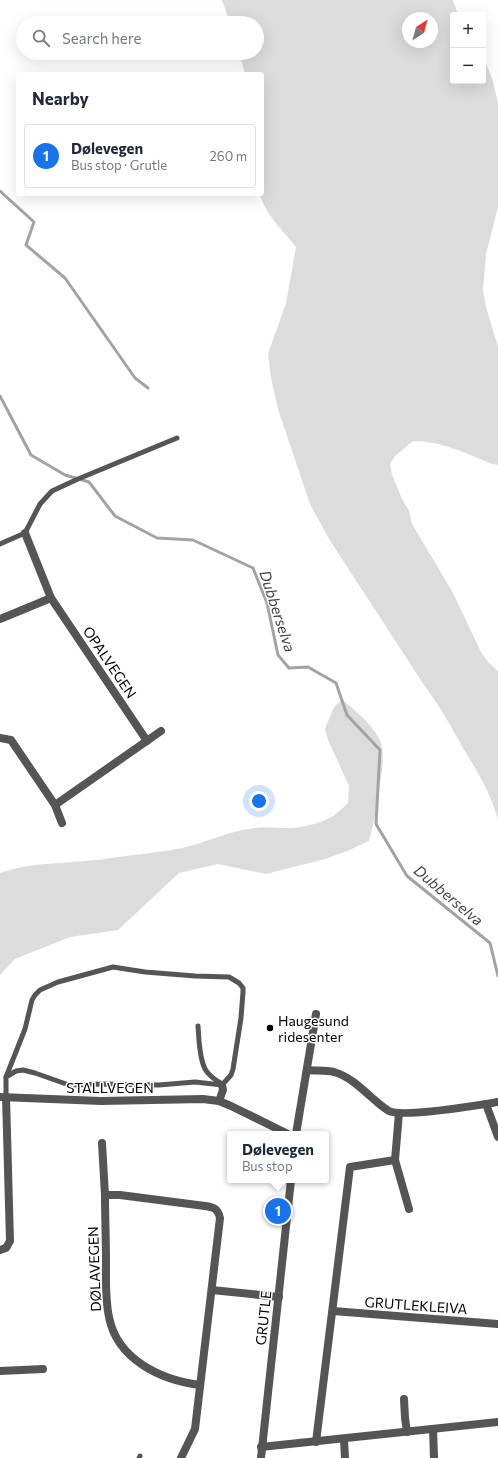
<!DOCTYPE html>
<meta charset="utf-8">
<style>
:root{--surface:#fff;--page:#f2f2f3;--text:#1f2937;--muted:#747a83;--line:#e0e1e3;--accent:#1a73e8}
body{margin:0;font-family:Commissioner,sans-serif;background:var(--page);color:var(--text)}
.controls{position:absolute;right:12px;top:12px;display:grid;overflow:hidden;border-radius:4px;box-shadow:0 4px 16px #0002}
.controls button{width:36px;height:36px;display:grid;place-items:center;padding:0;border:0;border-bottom:1px solid var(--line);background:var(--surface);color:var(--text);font:20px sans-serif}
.compass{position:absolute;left:402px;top:12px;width:36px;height:36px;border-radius:50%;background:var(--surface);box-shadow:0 4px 16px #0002;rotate:36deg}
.you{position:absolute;left:259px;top:801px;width:14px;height:14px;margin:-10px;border:3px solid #fff;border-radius:50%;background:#1a73e8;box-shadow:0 0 0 6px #1a73e833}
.badge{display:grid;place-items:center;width:26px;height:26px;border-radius:50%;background:var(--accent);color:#fff;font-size:13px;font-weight:700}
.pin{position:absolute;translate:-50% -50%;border:2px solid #fff;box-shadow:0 1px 4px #0006}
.popup{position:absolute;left:227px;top:1131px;width:102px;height:52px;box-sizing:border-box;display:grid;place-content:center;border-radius:4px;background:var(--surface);filter:drop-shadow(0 1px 3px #0005);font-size:13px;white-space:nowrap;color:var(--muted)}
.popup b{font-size:15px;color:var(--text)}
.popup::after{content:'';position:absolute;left:50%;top:100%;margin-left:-8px;border:8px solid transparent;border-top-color:var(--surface)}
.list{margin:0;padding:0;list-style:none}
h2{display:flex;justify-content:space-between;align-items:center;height:52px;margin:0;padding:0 16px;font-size:17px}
h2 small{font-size:13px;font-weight:400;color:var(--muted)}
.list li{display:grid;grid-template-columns:26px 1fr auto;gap:12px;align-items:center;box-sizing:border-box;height:64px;margin:0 8px 8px;padding:0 8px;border:1px solid var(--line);border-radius:4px}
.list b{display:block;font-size:15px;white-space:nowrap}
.list p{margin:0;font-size:13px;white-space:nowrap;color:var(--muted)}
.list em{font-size:13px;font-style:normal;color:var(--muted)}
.icon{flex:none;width:22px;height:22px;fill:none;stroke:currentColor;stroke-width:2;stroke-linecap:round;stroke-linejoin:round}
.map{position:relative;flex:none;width:498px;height:1458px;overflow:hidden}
.search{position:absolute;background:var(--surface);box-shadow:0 4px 16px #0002;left:16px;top:16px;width:248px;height:44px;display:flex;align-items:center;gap:10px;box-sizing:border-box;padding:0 14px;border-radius:22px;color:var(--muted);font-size:15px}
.panel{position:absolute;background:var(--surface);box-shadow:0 4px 16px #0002;left:16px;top:72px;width:248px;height:124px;border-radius:4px}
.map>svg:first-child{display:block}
.green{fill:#dcdcdc;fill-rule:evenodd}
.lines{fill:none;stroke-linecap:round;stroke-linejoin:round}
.stream{stroke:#a3a3a3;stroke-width:3}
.service{stroke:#555;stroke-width:5}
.minor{stroke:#555;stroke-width:8}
.tertiary{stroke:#555;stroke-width:8}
.poi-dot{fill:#000;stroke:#fff;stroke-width:1.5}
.labels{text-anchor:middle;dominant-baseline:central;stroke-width:3;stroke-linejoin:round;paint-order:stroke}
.street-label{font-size:14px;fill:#000;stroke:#fff}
.poi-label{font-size:14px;fill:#000;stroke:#fff;text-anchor:start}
.water-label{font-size:15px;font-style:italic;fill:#444;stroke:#fff}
</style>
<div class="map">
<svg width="498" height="1458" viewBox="0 0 498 1458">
<rect width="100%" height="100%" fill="#fff"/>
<g class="green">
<path d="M222,0H453L458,15H453V81H483V56L493,81L498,103V207L486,254L483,290L486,307L498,347V465L492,464C466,453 441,441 413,441L395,456L390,464L392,475L402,499L409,511L412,524L452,591L481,652L489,663L498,671V820C491,793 477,771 463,748C451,726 439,705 424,685L329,539L310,504L278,409L271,378L268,354L286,303L296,247C283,230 265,215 260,194H262V74H245L239,53H257V23H230ZM408,18H432V42H408Z"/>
<path d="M342,700C355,709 379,731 382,746C384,759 382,771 380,783C378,803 374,821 369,841L347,851L325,859L266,874L218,864L179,873L118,930L70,937L15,959L0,975V873C34,861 70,864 105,859C130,855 157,853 182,848C203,843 223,834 243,830C259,826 273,828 289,828C302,828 327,822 337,813C341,810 345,806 348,803L349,786L328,740L325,729L334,707Z"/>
</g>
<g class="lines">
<g class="stream">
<polyline points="0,191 34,222 26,245 65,278 135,378 148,388"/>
<polyline points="0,396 31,455 65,475 89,482 115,516 157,538 193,540 253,568 267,603 278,655 289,668 308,667 336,683 347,715 380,750 376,824 407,876 490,943 498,976"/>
</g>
<g class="service">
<polyline points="0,544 25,533 40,504 52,491 78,479 177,438"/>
<path d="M198,1026C199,1039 199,1057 205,1069C209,1076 215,1080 222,1084"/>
<polyline points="6,1077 25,1029 32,1000 35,995 40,990 58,982 113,967 145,972 195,976 229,977 239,983 243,988 243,992 241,1018 233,1069 231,1075 222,1085"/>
<polyline points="6,1097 6,1077 16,1071 23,1070 35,1073 69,1085 104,1084 159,1085 195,1082 222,1085"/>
<polyline points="139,1458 140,1456"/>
</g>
<g class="minor">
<polyline points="25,533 51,598 147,741"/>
<polyline points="0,619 51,598"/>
<polyline points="0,738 11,740 15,746 55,805 62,823"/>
<polyline points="55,805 161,731"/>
<path d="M307,1070C315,1071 326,1070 334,1072C348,1076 359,1086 370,1096C376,1101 382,1107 389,1111C403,1118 479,1105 498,1102"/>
<polyline points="219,1101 223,1090 222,1085"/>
<polyline points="486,1104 498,1137"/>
<polyline points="399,1113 395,1160 409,1209"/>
<polyline points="296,1134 316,1014"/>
<polyline points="102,1143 105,1195"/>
<polyline points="0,1250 6,1248 10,1241 6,1097"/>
<polyline points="212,1290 279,1297"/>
<polyline points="333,1311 498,1324"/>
<polyline points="0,1371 43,1369"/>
<polyline points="404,1399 405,1418 407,1432"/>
<polyline points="433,1429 434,1458"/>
<polyline points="344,1440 345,1458"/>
<polyline points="316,1442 350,1167 395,1160"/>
<polyline points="261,1447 498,1422"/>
<path d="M181,1458L195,1429L220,1218C218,1209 214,1207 205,1206L120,1195H105C105,1217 106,1239 106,1262C106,1280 105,1299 109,1317C117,1359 160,1380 200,1385"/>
</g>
<g class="tertiary">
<polyline points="0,1097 101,1101 203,1099 219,1101 231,1106 288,1134"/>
<polyline points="261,1458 291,1180"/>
</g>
</g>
<circle class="poi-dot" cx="270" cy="1028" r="4"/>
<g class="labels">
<g class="street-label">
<text transform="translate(110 662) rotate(56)">OPALVEGEN</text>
<text x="110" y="1087">STALLVEGEN</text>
<text transform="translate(94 1269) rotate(-92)">DØLAVEGEN</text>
<text transform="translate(416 1305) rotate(4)">GRUTLEKLEIVA</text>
<text transform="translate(263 1318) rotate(-84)">GRUTLE</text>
</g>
<g class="poi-label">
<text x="278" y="1020">Haugesund<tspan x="278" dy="16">ridesenter</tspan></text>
</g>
<g class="water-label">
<text transform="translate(278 611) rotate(72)">Dubberselva</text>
<text transform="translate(449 895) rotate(40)">Dubberselva</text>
</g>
</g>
</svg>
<div class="controls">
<button>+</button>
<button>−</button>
</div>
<svg class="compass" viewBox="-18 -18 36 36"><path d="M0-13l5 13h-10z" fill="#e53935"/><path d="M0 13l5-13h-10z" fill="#747a83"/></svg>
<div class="you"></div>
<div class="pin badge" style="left:278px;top:1211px">1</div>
<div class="popup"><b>Dølevegen</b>Bus stop</div>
<div class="search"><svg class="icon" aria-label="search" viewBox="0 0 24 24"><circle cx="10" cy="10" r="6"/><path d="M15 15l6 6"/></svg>Search here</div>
<section class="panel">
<h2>Nearby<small></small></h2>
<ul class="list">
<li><span class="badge">1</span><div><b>Dølevegen</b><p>Bus stop · Grutle</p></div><em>260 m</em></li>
</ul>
</section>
</div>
